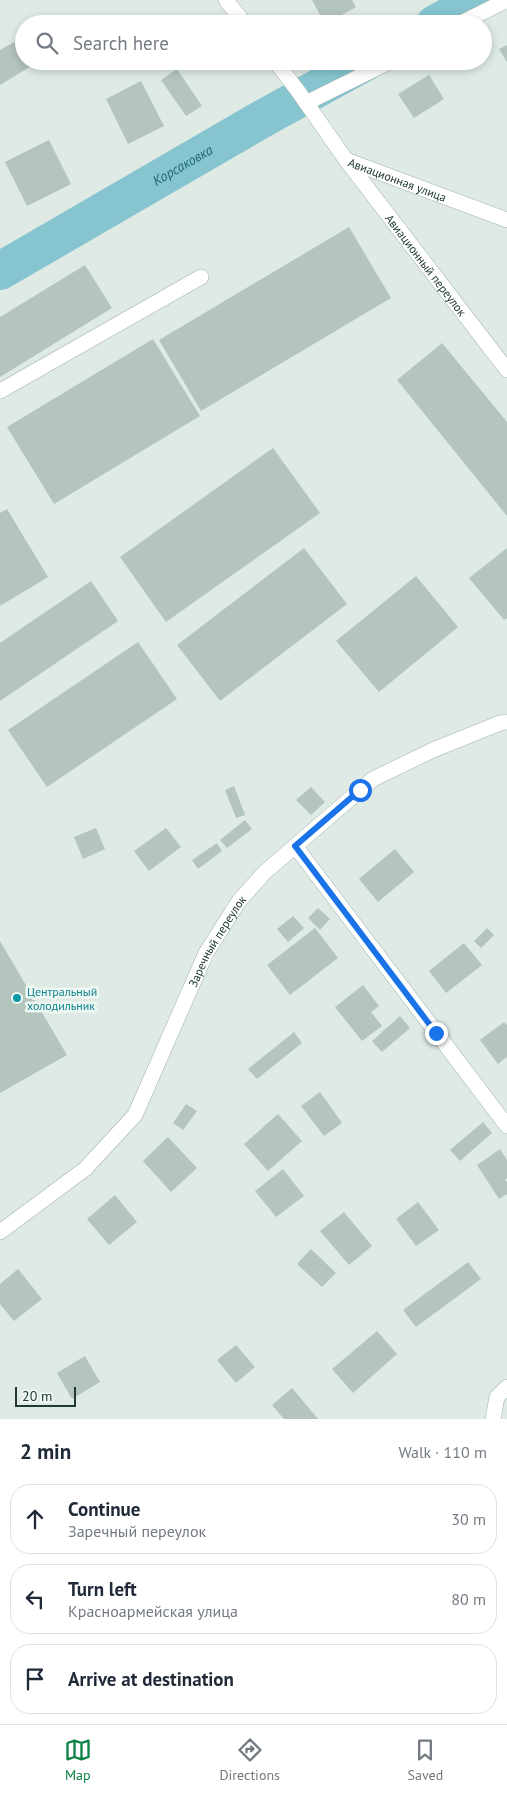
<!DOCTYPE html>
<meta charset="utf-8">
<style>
:root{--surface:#fff;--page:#f2f2f3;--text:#1f2937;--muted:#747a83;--line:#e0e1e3;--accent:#0b8043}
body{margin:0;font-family:"PT Sans",sans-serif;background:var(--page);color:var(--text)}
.scale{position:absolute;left:15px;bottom:12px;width:61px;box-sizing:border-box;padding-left:5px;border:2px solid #203a33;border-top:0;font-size:14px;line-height:18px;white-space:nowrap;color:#203a33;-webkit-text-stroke:4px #eff7f3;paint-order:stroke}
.stop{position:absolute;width:15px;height:15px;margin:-11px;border:4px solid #1a73e8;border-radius:50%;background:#fff}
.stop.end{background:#1a73e8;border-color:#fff;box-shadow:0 1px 5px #0008}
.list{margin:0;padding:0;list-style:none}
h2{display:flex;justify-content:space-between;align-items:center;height:65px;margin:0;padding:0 20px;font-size:21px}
h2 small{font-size:16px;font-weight:400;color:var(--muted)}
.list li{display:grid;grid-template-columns:32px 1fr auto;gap:15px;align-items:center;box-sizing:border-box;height:70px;margin:0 10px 10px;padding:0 10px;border:1px solid var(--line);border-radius:20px}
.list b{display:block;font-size:19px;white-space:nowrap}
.list p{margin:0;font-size:16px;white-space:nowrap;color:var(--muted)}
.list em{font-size:16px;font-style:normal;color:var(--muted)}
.icon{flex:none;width:28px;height:28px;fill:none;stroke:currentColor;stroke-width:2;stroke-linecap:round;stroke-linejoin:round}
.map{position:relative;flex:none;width:507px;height:1419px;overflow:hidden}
.search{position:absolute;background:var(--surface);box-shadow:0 2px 8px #0003;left:15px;right:15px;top:15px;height:55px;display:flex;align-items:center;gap:12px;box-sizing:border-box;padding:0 18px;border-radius:28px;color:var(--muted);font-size:19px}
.sheet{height:305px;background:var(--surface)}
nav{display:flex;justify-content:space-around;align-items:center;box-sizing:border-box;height:70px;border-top:1px solid var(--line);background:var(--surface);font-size:14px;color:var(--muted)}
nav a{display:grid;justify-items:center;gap:2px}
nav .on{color:var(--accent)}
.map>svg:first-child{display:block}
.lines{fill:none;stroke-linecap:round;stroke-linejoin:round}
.river{stroke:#86c5d0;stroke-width:38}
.building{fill:#b4c5be}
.minor-casing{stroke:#a2b2ac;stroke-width:16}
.minor{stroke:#fff;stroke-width:15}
.route{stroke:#1a73e8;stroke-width:6}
.culture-dot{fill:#0f9aa8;stroke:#eff7f3;stroke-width:2}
.labels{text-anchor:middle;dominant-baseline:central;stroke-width:5;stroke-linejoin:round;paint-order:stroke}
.street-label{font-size:12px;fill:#203a33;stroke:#eff7f3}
.culture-label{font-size:12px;fill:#0d838f;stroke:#eff7f3;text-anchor:start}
.water-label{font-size:14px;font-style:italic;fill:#1b6675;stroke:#eff7f3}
</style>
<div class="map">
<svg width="507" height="1419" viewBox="0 0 507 1419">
<rect width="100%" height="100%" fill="#dfeae5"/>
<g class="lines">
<g class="river">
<polyline points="435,24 479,0"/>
<path id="s1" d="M0,271L262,119L367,61"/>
</g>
</g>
<g class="building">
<polygon points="312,0 352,0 356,7 325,24"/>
<polygon points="18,40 24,49 24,61 31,61 33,65 0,85 0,50"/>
<polygon points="507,45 507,62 499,49"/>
<polygon points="177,69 202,106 186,116 161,80"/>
<polygon points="429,75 444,99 414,118 398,94"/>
<polygon points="141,81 164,126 128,144 106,99"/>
<polygon points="49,140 71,184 27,206 5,162"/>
<polygon points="349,227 391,298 201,411 159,340"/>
<polygon points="85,265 112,308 0,377 0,317"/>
<polygon points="153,339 200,416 54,504 7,427"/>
<polygon points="442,343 507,422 507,516 397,380"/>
<polygon points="273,448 320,513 166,622 120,557"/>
<polygon points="7,509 48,577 0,606 0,513"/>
<polygon points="304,548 347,604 220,701 177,645"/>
<polygon points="507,548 507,618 504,620 469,578"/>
<polygon points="416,576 458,627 379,692 336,641"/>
<polygon points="91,581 118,621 0,701 0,643"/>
<polygon points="138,642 177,699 47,787 8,730"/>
<polygon points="234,786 245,815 236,818 225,790"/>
<polygon points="311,787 325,802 311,815 296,800"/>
<polygon points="245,820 252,829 227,848 220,840"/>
<polygon points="96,828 105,849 83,859 74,837"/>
<polygon points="166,828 181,847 149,871 134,851"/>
<polygon points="217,843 222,851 198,869 192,860"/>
<polygon points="395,849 414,872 378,902 359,879"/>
<polygon points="318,908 330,919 320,930 308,918"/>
<polygon points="293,916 304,928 288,942 277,929"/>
<polygon points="315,928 338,958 290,995 267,965"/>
<polygon points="487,928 494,935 481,948 474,941"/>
<polygon points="0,941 67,1055 0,1093"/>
<polygon points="464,943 482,965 446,993 429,971"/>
<polygon points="363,985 379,1006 371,1012 382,1026 362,1041 335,1007"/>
<polygon points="400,1016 410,1028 382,1052 372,1041"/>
<polygon points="504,1022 507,1025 507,1057 498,1064 480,1040"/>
<polygon points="294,1032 302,1043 257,1079 248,1069"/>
<polygon points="320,1092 342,1123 324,1136 301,1106"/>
<polygon points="186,1104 197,1111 183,1130 173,1123"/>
<polygon points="278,1114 302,1141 268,1171 244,1144"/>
<polygon points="483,1122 492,1133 460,1161 450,1150"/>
<polygon points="168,1137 197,1168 171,1192 143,1161"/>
<polygon points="500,1149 507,1160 507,1178 505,1180 507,1182 507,1194 499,1199 477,1165"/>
<polygon points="283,1169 304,1196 276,1217 255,1191"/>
<polygon points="115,1195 137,1222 109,1245 87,1219"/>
<polygon points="418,1202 439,1230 416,1246 396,1219"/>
<polygon points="344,1212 372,1246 349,1265 320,1231"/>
<polygon points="311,1249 336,1273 322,1287 297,1264"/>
<polygon points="468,1262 481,1279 416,1327 403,1310"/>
<polygon points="18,1269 42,1299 14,1321 0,1304 0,1284"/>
<polygon points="377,1331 397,1354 353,1393 332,1369"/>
<polygon points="236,1345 255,1367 236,1383 217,1360"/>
<polygon points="85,1356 100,1382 72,1399 57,1373"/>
<polygon points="292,1388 318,1419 284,1419 272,1405"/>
</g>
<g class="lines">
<defs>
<g id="minor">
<polyline points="226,0 245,24"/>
<polyline points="459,24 507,0"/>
<path id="s2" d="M275,61L298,91L346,160L507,370"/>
<polyline points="306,103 391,61"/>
<path id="s3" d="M346,160L507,220"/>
<polyline points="0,391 201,277"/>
<polyline points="295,846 507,1126"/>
<path id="s4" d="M0,1232L85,1169L135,1115L206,953L239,901L265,872L373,779L433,750L500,723L507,722"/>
<polyline points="493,1419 497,1397 507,1387"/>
</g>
</defs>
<use href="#minor" class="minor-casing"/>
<use href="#minor" class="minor"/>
</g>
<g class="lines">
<polyline class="route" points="360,790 295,846 436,1033"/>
</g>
<circle class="culture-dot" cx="17" cy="998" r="5"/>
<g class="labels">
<g class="street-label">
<text stroke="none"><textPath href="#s3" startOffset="55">Авиационная улица</textPath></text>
<text stroke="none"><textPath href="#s2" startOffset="254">Авиационный переулок</textPath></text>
<text stroke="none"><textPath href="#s4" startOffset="372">Заречный переулок</textPath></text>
</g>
<g class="culture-label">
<text x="27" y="991">Центральный<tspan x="27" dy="14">холодильник</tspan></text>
</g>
<g class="water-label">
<text stroke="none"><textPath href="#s1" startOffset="211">Корсаковка</textPath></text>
</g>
</g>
</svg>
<div class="scale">20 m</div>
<div class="stop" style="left:360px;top:790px"></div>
<div class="stop end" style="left:436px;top:1033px"></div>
<div class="search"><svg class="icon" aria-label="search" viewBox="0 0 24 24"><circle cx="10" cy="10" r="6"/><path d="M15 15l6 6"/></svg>Search here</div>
</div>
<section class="sheet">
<h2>2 min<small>Walk · 110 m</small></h2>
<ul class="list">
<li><svg class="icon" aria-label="ahead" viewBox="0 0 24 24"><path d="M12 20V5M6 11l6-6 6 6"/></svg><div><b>Continue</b><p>Заречный переулок</p></div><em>30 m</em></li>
<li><svg class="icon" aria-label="left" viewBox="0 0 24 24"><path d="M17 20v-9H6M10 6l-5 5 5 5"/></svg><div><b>Turn left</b><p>Красноармейская улица</p></div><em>80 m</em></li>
<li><svg class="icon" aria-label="arrive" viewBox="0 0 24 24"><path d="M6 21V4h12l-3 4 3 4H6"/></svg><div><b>Arrive at destination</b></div></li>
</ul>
</section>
<nav>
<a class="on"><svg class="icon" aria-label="map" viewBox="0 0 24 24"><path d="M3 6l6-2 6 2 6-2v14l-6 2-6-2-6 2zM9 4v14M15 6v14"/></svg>Map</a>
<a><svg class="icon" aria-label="directions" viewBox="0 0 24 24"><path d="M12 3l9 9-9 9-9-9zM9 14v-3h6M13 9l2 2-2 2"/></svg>Directions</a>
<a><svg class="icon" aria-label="saved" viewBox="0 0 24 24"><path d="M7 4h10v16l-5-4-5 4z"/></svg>Saved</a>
</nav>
